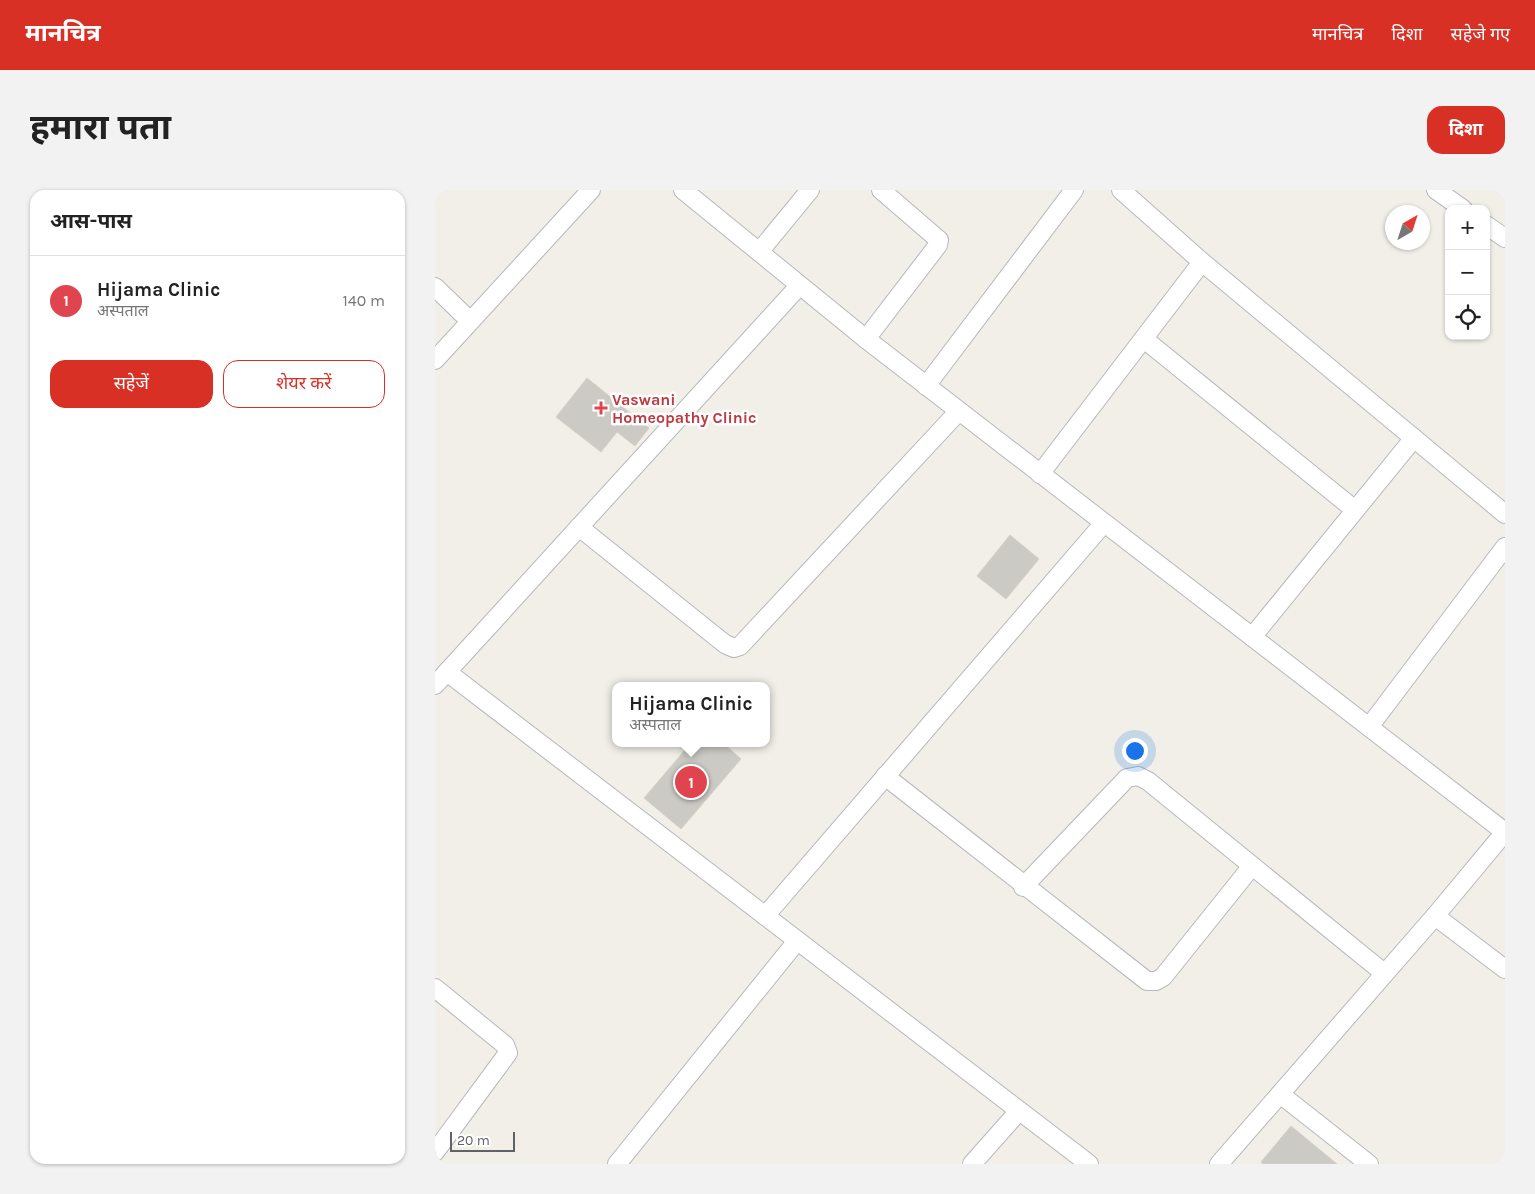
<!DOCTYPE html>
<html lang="hi">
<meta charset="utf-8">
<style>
:root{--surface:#fff;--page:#f2f2f2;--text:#222;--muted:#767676;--line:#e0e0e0;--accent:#d93025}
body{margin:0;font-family:Karla,"Noto Sans Devanagari",sans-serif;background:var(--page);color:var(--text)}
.controls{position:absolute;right:15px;top:15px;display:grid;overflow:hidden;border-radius:10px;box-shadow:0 1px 4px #0004}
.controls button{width:45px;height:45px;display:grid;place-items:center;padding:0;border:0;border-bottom:1px solid var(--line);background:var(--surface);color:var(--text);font:25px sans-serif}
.compass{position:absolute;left:950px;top:15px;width:45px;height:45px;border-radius:50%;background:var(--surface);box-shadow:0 1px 4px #0004;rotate:39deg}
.scale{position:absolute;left:15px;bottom:12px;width:65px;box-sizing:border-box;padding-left:5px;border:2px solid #5f6368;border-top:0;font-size:14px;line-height:18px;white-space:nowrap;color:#5f6368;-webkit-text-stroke:4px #fff;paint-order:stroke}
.you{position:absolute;left:699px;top:560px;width:18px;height:18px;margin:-12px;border:4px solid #fff;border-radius:50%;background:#1a73e8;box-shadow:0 0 0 8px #1a73e833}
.badge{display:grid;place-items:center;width:32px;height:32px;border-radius:50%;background:var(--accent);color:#fff;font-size:16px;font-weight:700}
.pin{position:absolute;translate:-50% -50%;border:2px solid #fff;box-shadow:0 1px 5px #0006}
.popup{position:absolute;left:177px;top:492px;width:158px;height:65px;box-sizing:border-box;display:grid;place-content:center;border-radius:10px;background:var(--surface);filter:drop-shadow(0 1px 4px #0005);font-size:16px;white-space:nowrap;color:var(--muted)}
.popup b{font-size:19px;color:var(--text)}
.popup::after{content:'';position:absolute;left:50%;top:100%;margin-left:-10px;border:10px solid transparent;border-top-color:var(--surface)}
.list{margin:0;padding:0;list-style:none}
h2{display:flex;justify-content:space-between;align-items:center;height:65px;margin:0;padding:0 20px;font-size:21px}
h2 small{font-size:16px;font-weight:400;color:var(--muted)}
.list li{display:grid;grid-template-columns:32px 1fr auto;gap:15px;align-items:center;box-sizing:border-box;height:90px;padding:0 20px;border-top:1px solid var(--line)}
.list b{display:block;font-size:19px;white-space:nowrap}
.list p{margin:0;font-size:16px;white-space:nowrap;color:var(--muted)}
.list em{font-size:16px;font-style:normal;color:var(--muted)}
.actions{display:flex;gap:10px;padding:15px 20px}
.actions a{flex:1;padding:11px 0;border:1px solid var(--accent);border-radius:15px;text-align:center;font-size:18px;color:var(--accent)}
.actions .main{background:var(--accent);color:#fff}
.icon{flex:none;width:28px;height:28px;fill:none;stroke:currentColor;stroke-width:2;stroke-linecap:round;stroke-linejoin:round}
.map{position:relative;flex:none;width:1070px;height:974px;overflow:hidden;border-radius:15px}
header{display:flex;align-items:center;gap:30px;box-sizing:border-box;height:70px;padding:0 25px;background:var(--accent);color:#fff}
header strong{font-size:24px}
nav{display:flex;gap:28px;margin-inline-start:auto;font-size:18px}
.intro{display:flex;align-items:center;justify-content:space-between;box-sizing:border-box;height:120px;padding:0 30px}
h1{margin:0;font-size:35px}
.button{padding:12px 22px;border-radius:15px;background:var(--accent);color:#fff;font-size:18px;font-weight:700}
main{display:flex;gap:30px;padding:0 30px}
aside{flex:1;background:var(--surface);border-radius:15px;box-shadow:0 1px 4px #0004}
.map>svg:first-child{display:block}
.building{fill:#cccac5;stroke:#d6d1c6}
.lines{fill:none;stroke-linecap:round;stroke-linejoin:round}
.street-casing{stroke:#b5b8bc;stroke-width:20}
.street{stroke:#fff;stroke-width:18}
.health-dot{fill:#e0444e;stroke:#fff;stroke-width:2}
.labels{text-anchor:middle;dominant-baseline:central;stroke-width:5;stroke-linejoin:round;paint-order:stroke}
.health-label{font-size:16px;font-weight:bold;fill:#be3a42;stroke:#fff;text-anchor:start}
</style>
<header>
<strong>मानचित्र</strong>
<nav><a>मानचित्र</a><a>दिशा</a><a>सहेजे गए</a></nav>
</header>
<div class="intro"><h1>हमारा पता</h1><a class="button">दिशा</a></div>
<main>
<aside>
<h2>आस-पास<small></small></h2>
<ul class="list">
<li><span class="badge" style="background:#e0444e">1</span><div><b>Hijama Clinic</b><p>अस्पताल</p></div><em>140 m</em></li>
</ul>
<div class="actions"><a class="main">सहेजें</a><a>शेयर करें</a></div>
</aside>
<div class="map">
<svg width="1070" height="974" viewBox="0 0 1070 974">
<rect width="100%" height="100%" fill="#f1efe8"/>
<g class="building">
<polygon points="152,188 214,238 200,256 182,242 166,262 121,227"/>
<polygon points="575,345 604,369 571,409 542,386"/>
<polygon points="256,553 288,553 306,569 246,639 209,608"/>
<polygon points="856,936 902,974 828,974 826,972"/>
</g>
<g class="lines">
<defs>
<g id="street">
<polyline points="248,0 431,149 1070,642"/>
<polyline points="686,0 767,72 1070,324"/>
<polyline points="1001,0 1028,19"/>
<polyline points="1051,35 1070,48"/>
<polyline points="324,62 375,0"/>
<polyline points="0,97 35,131"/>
<polyline points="431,149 503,55 504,50 446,0"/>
<polyline points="709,149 920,320"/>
<polyline points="0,170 156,0"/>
<polyline points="491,196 639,0"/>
<polyline points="605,284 767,72"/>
<polyline points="144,337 290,454 299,458 305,456 524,221"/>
<polyline points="817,447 979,248"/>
<polyline points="12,482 654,974"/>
<polyline points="0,495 364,96"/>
<polyline points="934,537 1070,357"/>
<polyline points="450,586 712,791 721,791 728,787 817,676"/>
<polyline points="588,697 692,588 703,586 713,591 949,783"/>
<polyline points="330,726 669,333"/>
<polyline points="1000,726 1070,779"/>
<polyline points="0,798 70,855 73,863 0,962"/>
<polyline points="845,904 934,974"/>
<polyline points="182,974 362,751"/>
<polyline points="537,974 584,921"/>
<polyline points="784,974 1000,726 1070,642"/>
</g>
</defs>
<use href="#street" class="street-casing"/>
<use href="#street" class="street"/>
</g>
<path class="health-dot" d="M163.5 210.5h5v5h5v5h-5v5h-5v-5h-5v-5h5z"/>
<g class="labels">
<g class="health-label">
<text x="177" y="209">Vaswani<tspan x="177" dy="18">Homeopathy Clinic</tspan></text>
</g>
</g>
</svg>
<div class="controls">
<button>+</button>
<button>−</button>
<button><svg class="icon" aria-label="locate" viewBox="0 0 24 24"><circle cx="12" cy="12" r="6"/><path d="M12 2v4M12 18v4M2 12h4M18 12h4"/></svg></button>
</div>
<svg class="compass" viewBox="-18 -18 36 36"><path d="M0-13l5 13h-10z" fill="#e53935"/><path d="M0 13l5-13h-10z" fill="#767676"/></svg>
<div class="scale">20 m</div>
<div class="you"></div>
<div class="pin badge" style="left:256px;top:592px;background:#e0444e">1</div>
<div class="popup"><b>Hijama Clinic</b>अस्पताल</div>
</div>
</main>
